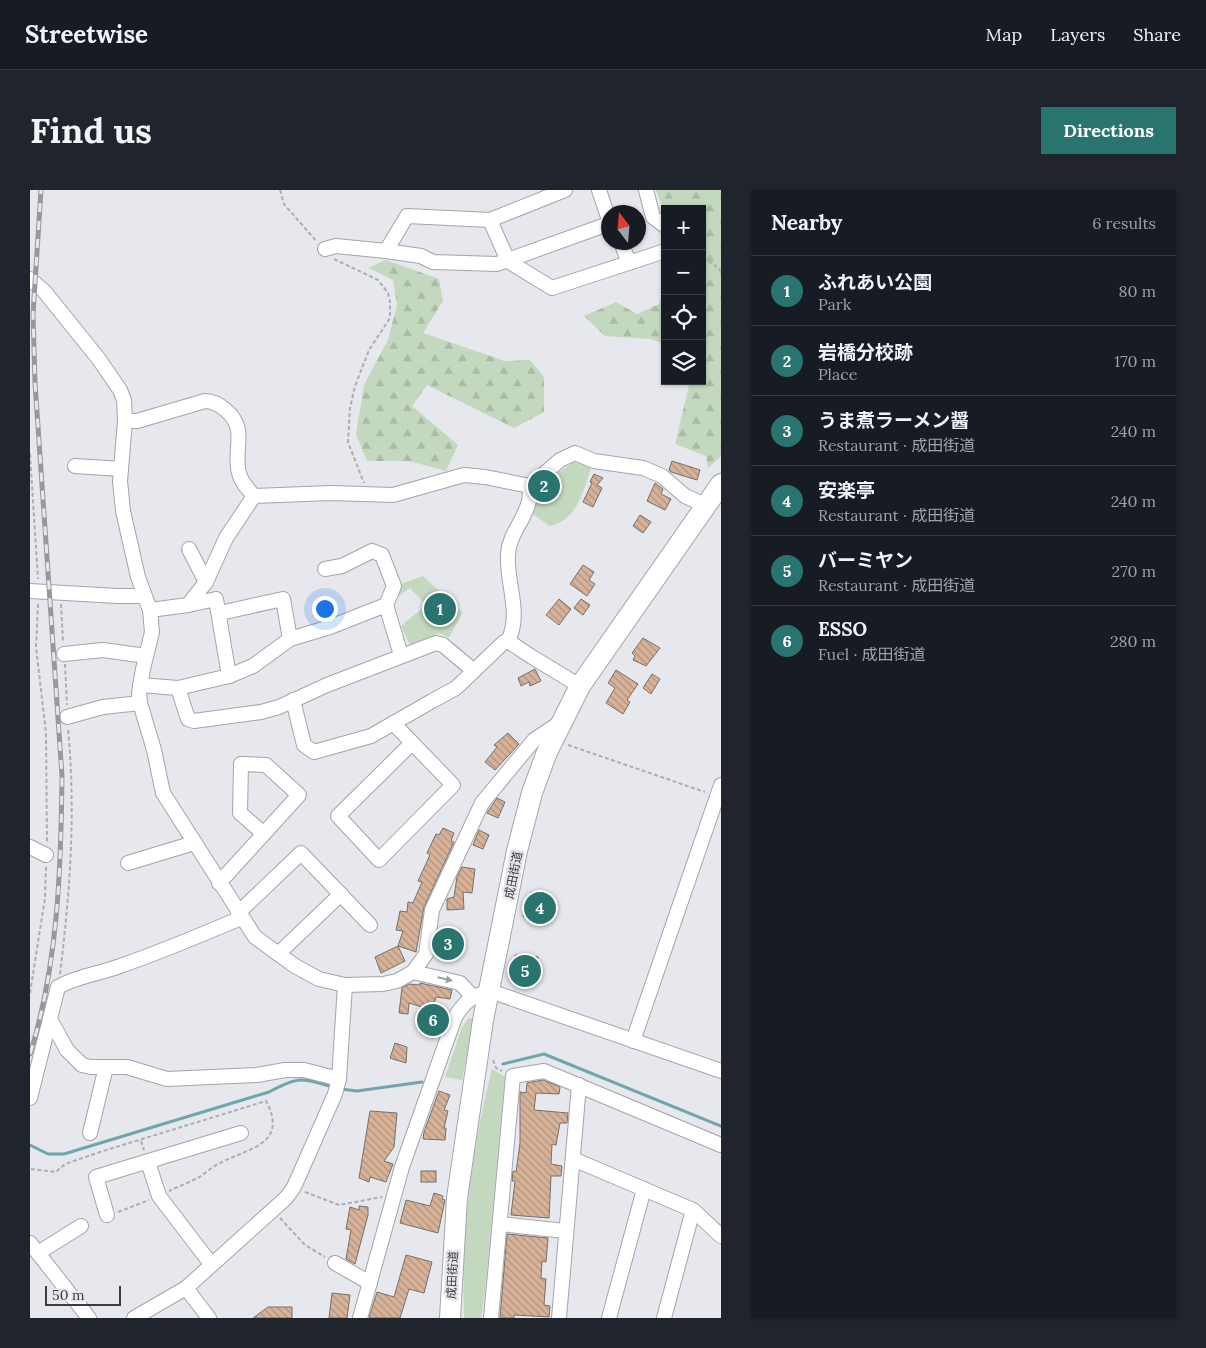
<!DOCTYPE html>
<meta charset="utf-8">
<style>
:root{--surface:#171b24;--page:#20242c;--text:#f1f3f6;--muted:#9ea1a6;--line:#363941;--accent:#2a7470}
body{margin:0;font-family:Lora,"Noto Sans JP",serif;background:var(--page);color:var(--text)}
.controls{position:absolute;right:15px;top:15px;display:grid;overflow:hidden;border-radius:0px;box-shadow:0 1px 4px #0004}
.controls button{width:45px;height:45px;display:grid;place-items:center;padding:0;border:0;border-bottom:1px solid var(--line);background:var(--surface);color:var(--text);font:25px sans-serif}
.compass{position:absolute;left:571px;top:15px;width:45px;height:45px;border-radius:50%;background:var(--surface);box-shadow:0 1px 4px #0004;rotate:344deg}
.scale{position:absolute;left:15px;bottom:12px;width:76px;box-sizing:border-box;padding-left:5px;border:2px solid #3c3c3e;border-top:0;font-size:14px;line-height:18px;white-space:nowrap;color:#3c3c3e;-webkit-text-stroke:4px #e7e8ed;paint-order:stroke}
.you{position:absolute;left:294px;top:418px;width:18px;height:18px;margin:-12px;border:4px solid #fff;border-radius:50%;background:#1a73e8;box-shadow:0 0 0 8px #1a73e833}
.badge{display:grid;place-items:center;width:32px;height:32px;border-radius:50%;background:var(--accent);color:#fff;font-size:16px;font-weight:700}
.pin{position:absolute;translate:-50% -50%;border:2px solid #fff;box-shadow:0 1px 5px #0006}
.list{margin:0;padding:0;list-style:none}
h2{display:flex;justify-content:space-between;align-items:center;height:65px;margin:0;padding:0 20px;font-size:21px}
h2 small{font-size:16px;font-weight:400;color:var(--muted)}
.list li{display:grid;grid-template-columns:32px 1fr auto;gap:15px;align-items:center;box-sizing:border-box;height:70px;padding:0 20px;border-top:1px solid var(--line)}
.list b{display:block;font-size:19px;white-space:nowrap}
.list p{margin:0;font-size:16px;white-space:nowrap;color:var(--muted)}
.list em{font-size:16px;font-style:normal;color:var(--muted)}
.icon{flex:none;width:28px;height:28px;fill:none;stroke:currentColor;stroke-width:2;stroke-linecap:round;stroke-linejoin:round}
.map{position:relative;flex:none;width:691px;height:1128px;overflow:hidden;border-radius:0px}
header{display:flex;align-items:center;gap:30px;box-sizing:border-box;height:70px;padding:0 25px;background:var(--surface);border-bottom:1px solid var(--line)}
header strong{font-size:24px}
nav{display:flex;gap:28px;margin-inline-start:auto;font-size:18px}
.intro{display:flex;align-items:center;justify-content:space-between;box-sizing:border-box;height:120px;padding:0 30px}
h1{margin:0;font-size:35px}
.button{padding:12px 22px;border-radius:0px;background:var(--accent);color:#fff;font-size:18px;font-weight:700}
main{display:flex;gap:30px;padding:0 30px}
aside{flex:1;background:var(--surface);border-radius:0px;box-shadow:0 1px 4px #0004}
.map>svg:first-child{display:block}
.green{fill:#c4d8bf}
.forest{fill:url(#forest-firs)}
.lines{fill:none;stroke-linecap:round;stroke-linejoin:round}
.stream{stroke:#71a5ae;stroke-width:3}
.building{fill:url(#building-back-hatch);stroke:#74706c}
.minor-casing{stroke:#a4a4a9;stroke-width:16}
.highway-casing{stroke:#a4a4a9;stroke-width:22}
.path{stroke:#adadb1;stroke-width:2;stroke-dasharray:4 2.5;stroke-linecap:butt}
.minor{stroke:#fff;stroke-width:14}
.highway{stroke:#fff;stroke-width:20}
.rail-casing{stroke:#98989c;stroke-width:5}
.rail{stroke:#e7e8ed;stroke-width:3;stroke-dasharray:9;stroke-linecap:butt}
.oneway{fill:#9e9e9e}
.labels{text-anchor:middle;dominant-baseline:central;stroke-width:5;stroke-linejoin:round;paint-order:stroke}
.street-label{font-size:12px;fill:#3c3c3e;stroke:#e7e8ed}
</style>
<header>
<strong>Streetwise</strong>
<nav><a>Map</a><a>Layers</a><a>Share</a></nav>
</header>
<div class="intro"><h1>Find us</h1><a class="button">Directions</a></div>
<main>
<div class="map">
<svg width="691" height="1128" viewBox="0 0 691 1128">
<defs>
<pattern id="forest-firs" width="22" height="20" patternUnits="userSpaceOnUse" patternTransform="scale(1.25)"><rect width="22" height="20" fill="#c4d8bf"/><path d="M5 1l3.5 6h-7zM16 11l3.5 6h-7z" fill="#a9baa5"/></pattern>
<pattern id="building-back-hatch" width="6" height="6" patternUnits="userSpaceOnUse" patternTransform="scale(1.25)"><rect width="6" height="6" fill="#d8b298"/><path d="M-1 5l2 2M0 0l6 6M5-1l2 2" fill="none" stroke="#b0927d"/></pattern>
</defs>
<rect width="100%" height="100%" fill="#e7e8ed"/>
<g class="green">
<path d="M544,272L562,276C553,300 548,330 520,336L501,323L505,299Z"/>
<polygon points="393,386 432,423 419,448 410,443 380,455 371,436 396,415 380,398 365,409 370,394"/>
<polygon points="439,828 442,829 443,833 432,890 415,887 432,837"/>
<path d="M462,879L475,887L455,1102L451,1128H434C431,1045 441,959 462,879Z"/>
</g>
<g class="forest">
<polygon points="626,0 691,0 691,266 678,278 676,266 645,254 660,191 672,191 672,19 635,19 635,25"/>
<polygon points="356,70 409,89 413,111 393,143 475,171 500,170 514,187 514,222 484,238 397,195 382,216 428,255 416,281 379,271 337,271 326,244 334,195 358,150 367,115 363,90 338,78"/>
<polygon points="635,99 635,154 621,149 575,146 554,126 586,112 607,124 629,114"/>
</g>
<g class="lines">
<g class="stream">
<polyline points="473,874 514,864 691,936"/>
<polyline points="311,899 327,901 392,892"/>
<path d="M0,955L18,964H34L239,902C269,886 270,888 303,897"/>
</g>
</g>
<g class="building">
<polygon points="642,271 670,280 667,290 641,282 639,280"/>
<polygon points="564,284 573,288 567,295 572,298 563,317 553,312 562,293 560,292"/>
<polygon points="625,293 633,299 631,304 641,309 635,320 617,311"/>
<polygon points="610,325 621,332 613,343 603,336"/>
<polygon points="553,375 564,382 559,390 565,394 557,406 540,394"/>
<polygon points="529,409 541,419 529,435 516,425"/>
<polygon points="551,409 560,415 553,425 544,418"/>
<polygon points="613,448 630,458 616,476 603,470 605,466 602,463"/>
<polygon points="505,479 511,491 500,496 499,492 491,496 488,488"/>
<polygon points="586,480 608,494 597,510 600,512 593,524 576,513 585,498 578,493"/>
<polygon points="622,484 630,489 621,504 613,498"/>
<polygon points="478,543 489,554 465,580 455,572 467,557 464,555"/>
<polygon points="467,608 475,612 468,628 457,623"/>
<polygon points="413,638 424,643 421,651 424,652 394,717 386,762 368,756 373,741 366,740 368,731 370,721 377,722 378,712 383,713 392,692 388,691 400,665 397,663 406,644 409,645"/>
<polygon points="449,640 459,645 453,659 443,655"/>
<polygon points="432,677 445,679 442,703 433,702 434,719 417,720 417,709 424,707 427,687"/>
<polygon points="501,702 525,710 518,734 493,726"/>
<polygon points="411,742 429,744 427,766 409,764"/>
<polygon points="368,756 375,771 351,783 345,767"/>
<polygon points="485,765 508,767 506,795 483,794"/>
<polygon points="390,793 422,800 420,809 406,807 402,820 379,813 378,824 369,823 372,798 379,794 390,795"/>
<polygon points="395,820 413,827 409,838 391,832"/>
<polygon points="365,853 377,857 376,873 360,868"/>
<polygon points="513,890 530,897 529,904 506,903 504,920 538,923 537,933 530,933 526,955 522,954 521,974 532,976 531,986 521,986 519,1028 481,1025 485,991 482,991 483,981 486,982 490,953 490,902 496,903 497,893"/>
<polygon points="409,901 420,905 414,920 418,921 414,938 416,938 415,950 393,949 394,942"/>
<polygon points="340,921 367,923 364,957 354,971 363,974 356,992 340,987 339,992 329,988"/>
<rect x="391" y="981" width="15" height="11"/>
<polygon points="404,1003 413,1006 412,1009 415,1010 408,1043 370,1033 376,1010 400,1016"/>
<polygon points="329,1016 338,1017 338,1025 325,1074 316,1069 321,1040 316,1039 320,1017 329,1020"/>
<polygon points="477,1044 518,1048 516,1072 512,1071 511,1088 516,1089 514,1115 520,1116 519,1127 484,1125 484,1128 470,1128"/>
<polygon points="376,1065 402,1072 394,1103 379,1099 370,1128 339,1128 347,1102 364,1107"/>
<polygon points="302,1103 320,1105 317,1128 299,1128"/>
<polygon points="238,1117 262,1117 262,1128 223,1128"/>
</g>
<g class="lines">
<defs>
<g id="minor">
<polyline points="569,0 578,27"/>
<polyline points="616,0 623,27 635,36"/>
<polyline points="460,30 478,71 522,98 635,61"/>
<polyline points="591,52 599,73"/>
<polyline points="295,59 306,56 356,61 377,26 460,30 535,0"/>
<polyline points="356,61 391,66 403,72 467,74 578,34"/>
<polyline points="0,89 14,101 68,168 90,200 94,210 95,231 90,291 93,321 108,387 120,420 122,442 113,479 109,503 110,513 124,560 133,603 225,747 265,776 289,789 315,795 353,794 367,791 383,782 396,764 402,720 452,613 504,550 531,532"/>
<path d="M95,231H107L175,211C189,211 206,226 208,240C210,254 205,269 209,283C211,292 218,299 224,306"/>
<polyline points="45,276 91,279"/>
<polyline points="159,359 176,392"/>
<polyline points="295,379 312,376 342,361 352,365 364,396 356,415 371,465"/>
<polyline points="0,401 87,406 114,406"/>
<polyline points="158,415 186,409 199,486"/>
<polyline points="120,420 158,415 176,392 196,348 224,306 301,303 363,305 434,285 455,287 500,296 530,270 545,263 564,271 613,278 632,286 655,306 675,315"/>
<polyline points="190,423 253,409 260,449"/>
<polyline points="478,451 502,467 550,496"/>
<polyline points="34,464 73,460 116,466"/>
<polyline points="110,495 148,498 199,486 223,476 260,449 300,437 356,415"/>
<polyline points="148,498 158,529 164,531 231,522 249,517 297,495 406,453 413,455 444,481"/>
<path d="M263,510L274,555L284,562L341,546L402,511L426,498L474,452L478,451C492,423 476,393 478,364C479,344 495,330 499,311C500,306 500,300 500,296"/>
<polyline points="37,527 73,517 110,513"/>
<polyline points="363,533 423,595 349,670 308,626 382,553"/>
<polyline points="0,657 16,665"/>
<polyline points="98,673 164,653"/>
<polyline points="189,693 269,605 236,575 211,574 210,623 234,644"/>
<polyline points="208,723 271,663 340,735"/>
<polyline points="248,764 311,704"/>
<polyline points="383,782 430,793 442,806"/>
<polyline points="21,831 37,860 52,875 61,877 97,877 137,889 227,885 255,880 274,880 309,889"/>
<polyline points="603,851 691,595"/>
<path d="M0,908L28,797C47,786 69,784 90,776C131,762 171,745 211,728"/>
<polyline points="60,943 76,877"/>
<polyline points="543,969 663,1020 691,1046"/>
<polyline points="118,972 129,1006 181,1074"/>
<polyline points="77,1025 66,987 211,943"/>
<polyline points="470,1034 535,1041"/>
<polyline points="0,1053 59,1128"/>
<polyline points="8,1063 51,1036"/>
<polyline points="305,1073 340,1093"/>
<polyline points="156,1098 179,1128"/>
<polyline points="104,1128 156,1098 256,1008 264,997 305,904 309,889 315,795"/>
<path d="M330,1128L372,977L425,827C435,811 442,806 460,801L691,881"/>
<polyline points="461,1128 483,886 514,881 691,955"/>
<polyline points="529,1128 549,895"/>
<polyline points="579,1128 614,999"/>
<polyline points="634,1128 663,1020"/>
</g>
<polyline id="highway" points="420,1128 427,1008 453,830 487,661 502,603 517,562 550,496 691,294"/>
</defs>
<use href="#minor" class="minor-casing"/>
<use href="#highway" class="highway-casing"/>
<g class="path">
<polyline points="250,0 254,14 287,52"/>
<polyline points="304,69 348,90 358,103 360,112 360,128 339,160 325,196 320,218 318,252 334,293"/>
<polyline points="672,70 682,73 691,81"/>
<polyline points="0,264 8,389"/>
<polyline points="8,414 6,457 16,543 17,653"/>
<polyline points="31,414 33,452"/>
<polyline points="35,474 37,515"/>
<polyline points="538,555 675,602"/>
<path d="M30,784C40,702 46,622 38,539"/>
<polyline points="0,803 15,708 16,676"/>
<polyline points="463,870 466,878 472,881"/>
<polyline points="111,951 114,960"/>
<path d="M1,979L26,982L35,974L70,962L236,911C259,954 219,958 190,973C183,976 177,982 171,986C161,992 149,996 139,1001"/>
<polyline points="275,1002 309,1015 352,1007"/>
<polyline points="88,1022 119,1010"/>
<polyline points="250,1028 275,1055 295,1067"/>
</g>
<use href="#minor" class="minor"/>
<use href="#highway" class="highway"/>
<defs>
<path id="rail" d="M0,864C28,775 31,679 32,586L5,193L3,124L11,0"/>
</defs>
<use href="#rail" class="rail-casing"/>
<use href="#rail" class="rail"/>
</g>
<defs><path id="oneway-solid" d="M-6-.8H1V-3.2L6.5 0L1 3.2V.8H-6Z" transform="scale(1.25)"/></defs>
<use class="oneway" href="#oneway-solid" transform="translate(415 789) rotate(13)"/>
<g class="labels">
<g class="street-label">
<text transform="translate(483 685) rotate(-79)">成田街道</text>
<text transform="translate(422 1085) rotate(-87)">成田街道</text>
</g>
</g>
</svg>
<div class="controls">
<button>+</button>
<button>−</button>
<button><svg class="icon" aria-label="locate" viewBox="0 0 24 24"><circle cx="12" cy="12" r="6"/><path d="M12 2v4M12 18v4M2 12h4M18 12h4"/></svg></button>
<button><svg class="icon" aria-label="layers" viewBox="0 0 24 24"><path d="M12 4l9 5-9 5-9-5zM3 14l9 5 9-5"/></svg></button>
</div>
<svg class="compass" viewBox="-18 -18 36 36"><path d="M0-13l5 13h-10z" fill="#e53935"/><path d="M0 13l5-13h-10z" fill="#9ea1a6"/></svg>
<div class="scale">50 m</div>
<div class="you"></div>
<div class="pin badge" style="left:410px;top:419px">1</div>
<div class="pin badge" style="left:514px;top:296px">2</div>
<div class="pin badge" style="left:418px;top:754px">3</div>
<div class="pin badge" style="left:510px;top:718px">4</div>
<div class="pin badge" style="left:495px;top:781px">5</div>
<div class="pin badge" style="left:403px;top:830px">6</div>
</div>
<aside>
<h2>Nearby<small>6 results</small></h2>
<ul class="list">
<li><span class="badge">1</span><div><b>ふれあい公園</b><p>Park</p></div><em>80 m</em></li>
<li><span class="badge">2</span><div><b>岩橋分校跡</b><p>Place</p></div><em>170 m</em></li>
<li><span class="badge">3</span><div><b>うま煮ラーメン醤</b><p>Restaurant · 成田街道</p></div><em>240 m</em></li>
<li><span class="badge">4</span><div><b>安楽亭</b><p>Restaurant · 成田街道</p></div><em>240 m</em></li>
<li><span class="badge">5</span><div><b>バーミヤン</b><p>Restaurant · 成田街道</p></div><em>270 m</em></li>
<li><span class="badge">6</span><div><b>ESSO</b><p>Fuel · 成田街道</p></div><em>280 m</em></li>
</ul>
</aside>
</main>
